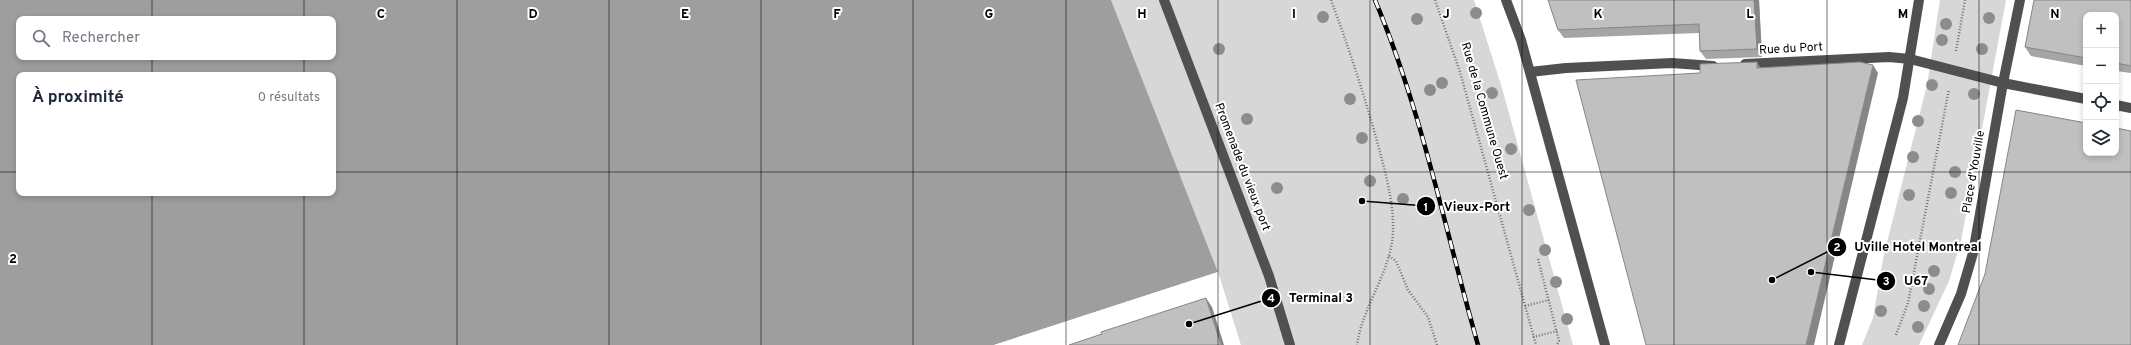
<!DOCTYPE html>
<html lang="fr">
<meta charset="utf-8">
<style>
:root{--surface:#fff;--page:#f2f2f3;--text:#1f2937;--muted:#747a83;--line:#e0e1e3}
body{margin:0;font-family:Overpass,sans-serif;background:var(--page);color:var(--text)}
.controls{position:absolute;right:12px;top:12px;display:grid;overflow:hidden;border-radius:8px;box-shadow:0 2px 6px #0003}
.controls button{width:36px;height:36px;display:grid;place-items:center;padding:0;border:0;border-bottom:1px solid var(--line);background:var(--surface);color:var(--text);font:20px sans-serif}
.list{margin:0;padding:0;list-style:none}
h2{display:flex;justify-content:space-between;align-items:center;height:52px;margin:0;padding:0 16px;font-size:17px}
h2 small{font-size:13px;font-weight:400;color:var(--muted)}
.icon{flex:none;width:22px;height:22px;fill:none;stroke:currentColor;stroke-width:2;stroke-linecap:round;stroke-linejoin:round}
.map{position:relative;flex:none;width:2131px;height:345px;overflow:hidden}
.search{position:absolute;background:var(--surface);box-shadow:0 2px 6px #0003;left:16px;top:16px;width:320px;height:44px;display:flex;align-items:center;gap:10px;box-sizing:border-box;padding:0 14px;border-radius:8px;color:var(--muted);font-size:15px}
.panel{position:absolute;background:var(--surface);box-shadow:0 2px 6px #0003;left:16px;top:72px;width:320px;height:124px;border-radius:8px}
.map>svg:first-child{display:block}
.green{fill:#d7d7d7}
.water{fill:#9e9e9e;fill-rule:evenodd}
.pier{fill:#fff}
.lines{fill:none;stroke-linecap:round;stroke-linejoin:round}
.path{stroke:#727272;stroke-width:2.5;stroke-dasharray:1 2;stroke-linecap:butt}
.minor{stroke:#505050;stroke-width:10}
.rail-casing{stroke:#000;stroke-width:4.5}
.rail{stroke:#fff;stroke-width:3;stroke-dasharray:9;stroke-linecap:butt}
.tree{fill:#8c8c8c}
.wall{fill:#a5a5a5}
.shaded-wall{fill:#868686}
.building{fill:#c0c0c0;stroke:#868686}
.grid{fill:none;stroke:#000;stroke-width:1;stroke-opacity:0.55}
.labels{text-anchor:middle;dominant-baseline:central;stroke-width:4;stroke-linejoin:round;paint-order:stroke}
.street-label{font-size:12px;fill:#000;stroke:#fff}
.grid-label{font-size:13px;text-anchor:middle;font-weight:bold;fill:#000;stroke:#fff;stroke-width:4;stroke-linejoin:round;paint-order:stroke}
.leader{fill:none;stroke:#000;stroke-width:1.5}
.callout-dot{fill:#000;stroke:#fff;stroke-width:1.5}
.mark-label{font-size:12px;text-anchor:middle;font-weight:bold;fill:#fff}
.callout-label{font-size:13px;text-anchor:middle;font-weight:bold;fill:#000;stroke:#fff;stroke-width:4;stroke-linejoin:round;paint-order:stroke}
</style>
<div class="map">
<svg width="2131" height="345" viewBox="0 0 2131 345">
<rect width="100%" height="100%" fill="#fff"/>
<g class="green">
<polygon points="1111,0 1474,0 1502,88 1573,345 1241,345 1218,272"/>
<polygon points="1940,0 2006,0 1961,241 1949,281 1919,345 1862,345 1873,318 1884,254 1927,85"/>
</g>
<path class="water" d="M0,0H1111L1218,272L994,345H0ZM19,19H333V57H19ZM19,75H333V193H19Z"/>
<polygon class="pier" points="1218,272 1218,274 1001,345 994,345"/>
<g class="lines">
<g class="path">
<path d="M1331,0C1350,51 1367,103 1381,156C1388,183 1396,214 1392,242C1386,279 1362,309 1357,345"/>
<polyline points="1435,0 1460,72 1536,345"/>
<polyline points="1956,51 1965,0"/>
<polyline points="1389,256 1396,261 1408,290 1428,317 1437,345"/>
<polyline points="1538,259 1559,341 1557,345"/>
<polyline points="1525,306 1549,300"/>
<polyline points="1896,335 1908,303 1949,89"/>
<polyline points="1533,337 1557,331"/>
</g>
<g class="minor">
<polyline points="1164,0 1269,276 1290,345"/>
<polyline points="1506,0 1521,40 1605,345"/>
<polyline points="1745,64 1889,57 1910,59 2003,83 2086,99"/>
<polyline points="1530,72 1566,68 1672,63 1713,66"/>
<polyline points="2116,105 2131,108"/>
<polyline points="1839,345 1903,98 1919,0"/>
<polyline points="1939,345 1961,294 1973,253 2003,83 2020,0"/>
</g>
<defs>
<path id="rail" d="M1375,0C1422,111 1445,230 1478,345"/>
</defs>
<use href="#rail" class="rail-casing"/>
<use href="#rail" class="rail"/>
</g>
<g class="tree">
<circle cx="1476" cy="13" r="6"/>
<circle cx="1323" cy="17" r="6"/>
<circle cx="1989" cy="18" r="6"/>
<circle cx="1417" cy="19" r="6"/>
<circle cx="1946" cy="24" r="6"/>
<circle cx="1942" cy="40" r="6"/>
<circle cx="1219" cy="49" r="6"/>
<circle cx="1982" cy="49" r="6"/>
<circle cx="1442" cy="83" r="6"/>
<circle cx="1932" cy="85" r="6"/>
<circle cx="1430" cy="90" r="6"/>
<circle cx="1492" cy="93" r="6"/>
<circle cx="1974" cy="94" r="6"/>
<circle cx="1350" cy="99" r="6"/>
<circle cx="1247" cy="119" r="6"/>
<circle cx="1918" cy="121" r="6"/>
<circle cx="1362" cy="138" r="6"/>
<circle cx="1511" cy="149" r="6"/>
<circle cx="1913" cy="157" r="6"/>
<circle cx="1955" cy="172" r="6"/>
<circle cx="1370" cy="181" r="6"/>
<circle cx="1277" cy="188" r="6"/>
<circle cx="1951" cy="193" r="6"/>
<circle cx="1909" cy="195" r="6"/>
<circle cx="1403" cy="199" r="6"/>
<circle cx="1529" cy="210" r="6"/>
<circle cx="1545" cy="250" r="6"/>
<circle cx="1934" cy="271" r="6"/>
<circle cx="1556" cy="282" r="6"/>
<circle cx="1885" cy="282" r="6"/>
<circle cx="1929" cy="289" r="6"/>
<circle cx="1924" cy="306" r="6"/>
<circle cx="1881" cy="311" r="6"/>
<circle cx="1567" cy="319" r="6"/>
<circle cx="1918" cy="327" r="6"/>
</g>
<g class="wall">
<polygon points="1548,0 1759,0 1762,57 1706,59 1700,51 1699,33 1564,38 1558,30"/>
<polygon points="2034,0 2131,0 2131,73 2116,71 2116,15 2086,15 2086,66 2031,56 2025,47"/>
</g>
<g class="shaded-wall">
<polygon points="1754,0 1759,0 1762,57 1757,49"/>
<polygon points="1757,62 1762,70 1757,68"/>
<polygon points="1873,65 1878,73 1814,345 1806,345"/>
<polygon points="1206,298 1212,307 1224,345 1221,345"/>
</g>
<g class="building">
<polygon points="1548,0 1754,0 1757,49 1700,51 1699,24 1558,30"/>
<polygon points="2034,0 2131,0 2131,66 2116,63 2116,15 2086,15 2086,58 2025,47"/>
<polygon points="1757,62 1757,68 1860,62 1873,65 1806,345 1646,345 1576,80 1700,73 1700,64"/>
<polygon points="2016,110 2086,123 2086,153 2116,153 2116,128 2131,131 2131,345 1958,345 1985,274"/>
<polygon points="1206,298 1221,345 1069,345 1102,334 1101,332"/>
</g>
<path class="grid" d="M152,0V19M304,0V19M457,0V345M609,0V345M761,0V345M913,0V345M1066,0V345M1218,0V345M1370,0V345M1522,0V345M1674,0V345M1827,0V345M1979,0V345M152,57V75M304,57V75M0,172H19M333,172H2131M152,193V345M304,193V345"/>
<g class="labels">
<g class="street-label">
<text transform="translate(1791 49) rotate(-3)">Rue du Port</text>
<text transform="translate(1484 111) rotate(74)">Rue de la Commune Ouest</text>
<text transform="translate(1242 167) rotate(69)">Promenade du vieux port</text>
<text transform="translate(1974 172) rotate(-80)">Place d'Youville</text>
</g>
</g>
<g class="grid-label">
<text x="381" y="18">C</text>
<text x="533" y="18">D</text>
<text x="685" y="18">E</text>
<text x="837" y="18">F</text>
<text x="989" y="18">G</text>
<text x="1142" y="18">H</text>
<text x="1294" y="18">I</text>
<text x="1446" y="18">J</text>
<text x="1598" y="18">K</text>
<text x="1750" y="18">L</text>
<text x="1903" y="18">M</text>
<text x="2055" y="18">N</text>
<text x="13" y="263">2</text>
</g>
<path class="leader" d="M1362 201L1426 206M1772 280L1837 247M1811 272L1886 281M1189 324L1271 298"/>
<g class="callout-dot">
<circle cx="1362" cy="201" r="4"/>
<circle cx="1772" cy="280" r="4"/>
<circle cx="1811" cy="272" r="4"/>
<circle cx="1189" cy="324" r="4"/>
<circle cx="1426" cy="206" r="10"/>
<circle cx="1837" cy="247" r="10"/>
<circle cx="1886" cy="281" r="10"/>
<circle cx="1271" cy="298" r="10"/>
</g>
<g class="mark-label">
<text x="1426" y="211">1</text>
<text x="1837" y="251">2</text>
<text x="1886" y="285">3</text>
<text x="1271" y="302">4</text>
</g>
<g class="callout-label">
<text x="1477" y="211">Vieux-Port</text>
<text x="1918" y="251">Uville Hotel Montreal</text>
<text x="1916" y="285">U67</text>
<text x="1321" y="302">Terminal 3</text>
</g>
</svg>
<div class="controls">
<button>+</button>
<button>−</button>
<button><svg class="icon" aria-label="locate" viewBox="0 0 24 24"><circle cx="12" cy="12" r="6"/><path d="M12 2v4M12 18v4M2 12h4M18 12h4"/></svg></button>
<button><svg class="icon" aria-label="layers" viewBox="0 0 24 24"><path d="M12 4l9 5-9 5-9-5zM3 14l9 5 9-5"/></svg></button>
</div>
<div class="search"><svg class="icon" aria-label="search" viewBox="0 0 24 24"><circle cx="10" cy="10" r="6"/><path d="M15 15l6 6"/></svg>Rechercher</div>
<section class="panel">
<h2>À proximité<small>0 résultats</small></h2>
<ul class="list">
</ul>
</section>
</div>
